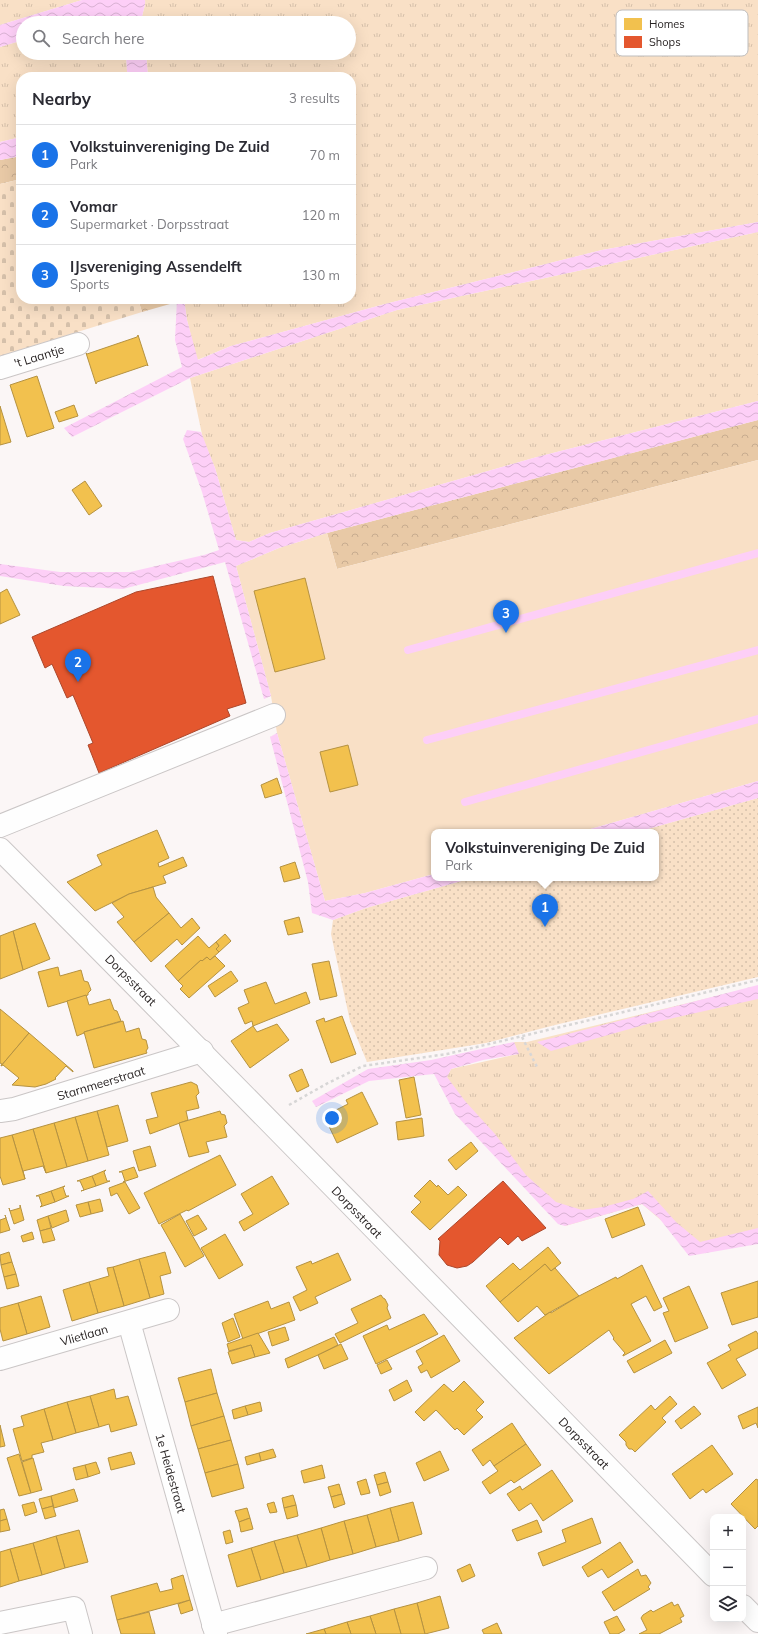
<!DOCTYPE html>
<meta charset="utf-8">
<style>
:root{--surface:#fff;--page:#f7f7f7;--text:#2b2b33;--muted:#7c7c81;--line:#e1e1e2;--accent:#1a73e8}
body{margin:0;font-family:Mulish,sans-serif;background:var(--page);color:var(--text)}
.controls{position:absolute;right:12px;bottom:12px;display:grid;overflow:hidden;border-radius:8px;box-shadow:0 4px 16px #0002}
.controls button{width:36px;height:36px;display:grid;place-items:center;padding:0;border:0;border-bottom:1px solid var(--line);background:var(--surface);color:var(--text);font:20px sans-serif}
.you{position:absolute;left:332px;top:1118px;width:14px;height:14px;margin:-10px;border:3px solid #fff;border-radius:50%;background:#1a73e8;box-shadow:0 0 0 6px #1a73e833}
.badge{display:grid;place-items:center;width:26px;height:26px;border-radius:50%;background:var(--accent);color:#fff;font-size:13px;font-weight:700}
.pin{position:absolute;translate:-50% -33px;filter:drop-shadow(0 1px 2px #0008)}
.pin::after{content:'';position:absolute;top:21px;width:14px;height:12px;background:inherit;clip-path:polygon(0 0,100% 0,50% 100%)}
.popup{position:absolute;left:431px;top:829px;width:228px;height:52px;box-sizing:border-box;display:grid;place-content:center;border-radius:8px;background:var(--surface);filter:drop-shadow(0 1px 3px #0005);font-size:13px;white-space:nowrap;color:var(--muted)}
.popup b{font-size:15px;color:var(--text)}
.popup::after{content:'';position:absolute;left:50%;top:100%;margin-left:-8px;border:8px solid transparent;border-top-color:var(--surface)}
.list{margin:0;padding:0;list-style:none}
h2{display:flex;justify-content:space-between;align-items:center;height:52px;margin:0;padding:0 16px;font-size:17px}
h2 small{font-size:13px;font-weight:400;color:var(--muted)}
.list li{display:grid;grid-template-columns:26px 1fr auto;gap:12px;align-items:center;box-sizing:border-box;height:60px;padding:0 16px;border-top:1px solid var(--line)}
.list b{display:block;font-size:15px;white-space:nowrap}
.list p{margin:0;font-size:13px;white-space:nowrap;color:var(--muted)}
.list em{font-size:13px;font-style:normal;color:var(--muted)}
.icon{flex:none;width:22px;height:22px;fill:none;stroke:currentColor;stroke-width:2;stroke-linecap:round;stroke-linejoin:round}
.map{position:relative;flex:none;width:758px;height:1634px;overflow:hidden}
.search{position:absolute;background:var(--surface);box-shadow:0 4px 16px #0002;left:16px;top:16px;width:340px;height:44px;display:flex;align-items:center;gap:10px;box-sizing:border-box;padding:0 14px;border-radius:22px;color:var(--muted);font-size:15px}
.panel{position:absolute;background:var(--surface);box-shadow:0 4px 16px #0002;left:16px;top:72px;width:340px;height:232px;border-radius:16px}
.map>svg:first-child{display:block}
.grass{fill:url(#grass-tufts)}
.forest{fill:url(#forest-crowns)}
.cemetery{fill:url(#cemetery-stones)}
.park{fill:url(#park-dots)}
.pitch{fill:#f9e0c6}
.water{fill:url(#water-waves)}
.homes{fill:#f2c14e;stroke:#b59241}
.shops{fill:#e4572e;stroke:#ac472b}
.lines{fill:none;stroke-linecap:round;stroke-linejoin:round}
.stream{stroke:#fdcff7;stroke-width:8}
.minor-casing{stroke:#cac6c6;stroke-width:24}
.path{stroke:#d7d6d6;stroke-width:2.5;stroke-dasharray:3 3;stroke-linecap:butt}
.minor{stroke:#fefefe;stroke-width:22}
.labels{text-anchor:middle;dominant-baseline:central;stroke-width:4;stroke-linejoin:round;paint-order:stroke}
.street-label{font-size:12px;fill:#282323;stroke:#fff}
.key{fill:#fff;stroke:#bebdbd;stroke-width:1}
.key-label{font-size:11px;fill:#282323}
</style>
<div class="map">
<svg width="758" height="1634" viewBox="0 0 758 1634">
<defs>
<pattern id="grass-tufts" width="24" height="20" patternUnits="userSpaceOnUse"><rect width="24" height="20" fill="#f9e0c6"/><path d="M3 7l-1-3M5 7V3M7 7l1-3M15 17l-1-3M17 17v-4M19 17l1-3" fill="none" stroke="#d5c0aa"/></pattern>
<pattern id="forest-crowns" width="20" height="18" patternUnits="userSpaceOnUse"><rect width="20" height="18" fill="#e8c9a6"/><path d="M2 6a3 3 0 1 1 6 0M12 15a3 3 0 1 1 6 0" fill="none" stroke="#c7ac8f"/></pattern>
<pattern id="cemetery-stones" width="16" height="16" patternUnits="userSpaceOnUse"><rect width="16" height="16" fill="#f9e0c6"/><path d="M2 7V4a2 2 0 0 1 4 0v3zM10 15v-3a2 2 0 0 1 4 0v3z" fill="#d5c0aa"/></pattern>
<pattern id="park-dots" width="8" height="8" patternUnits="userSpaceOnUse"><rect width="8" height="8" fill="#f9e0c6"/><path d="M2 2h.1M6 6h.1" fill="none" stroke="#d5c0aa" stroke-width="1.8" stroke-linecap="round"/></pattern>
<pattern id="water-waves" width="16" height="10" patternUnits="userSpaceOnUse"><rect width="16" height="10" fill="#fdcff7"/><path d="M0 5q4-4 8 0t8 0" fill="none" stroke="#d9b1d3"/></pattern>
</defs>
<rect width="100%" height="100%" fill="#fbf6f6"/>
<g class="grass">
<polygon points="0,0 82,0 0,25"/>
<path d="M145,0H758V222L602,250L385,304L231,346L197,360L187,320L184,299H351V77H148L146,53H349V23H142C141,13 146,7 145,0Z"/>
<polygon points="23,40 23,53 126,53 127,71 129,77 21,77 21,137 0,142 0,47"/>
<polygon points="758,232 758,401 537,457 270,533 249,542 236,540 215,468 203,439 190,378 397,310"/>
<polygon points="758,986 758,1239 689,1254 663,1222 642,1204 565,1226 457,1111 447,1077 451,1069 518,1054 514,1042 527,1042"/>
</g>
<g class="forest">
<polygon points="21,156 21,179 0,184 0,160"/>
<polygon points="138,299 177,299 177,302 142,312"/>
<polygon points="758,420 758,460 337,569 327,533"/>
</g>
<polygon class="cemetery" points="21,179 21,299 138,299 142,312 0,356 0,184"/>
<polygon class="park" points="758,798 758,977 555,1025 486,1043 367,1062 350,1021 331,934 333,920 366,908 472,878 656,878 656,832 637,832"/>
<polygon class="pitch" points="758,460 758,781 580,832 434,832 434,874 365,893 325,901 277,733 271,696 236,566 279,548 327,533 337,569"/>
<g class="water">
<path d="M82,0H145C146,7 141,13 142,23H122L120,18L107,23H23V40L0,47V25Z"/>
<polygon points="126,53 146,53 148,77 129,77 127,71"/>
<polygon points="21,137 21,156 0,160 0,142"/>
<polygon points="758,222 758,232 397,310 190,378 72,437 64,428 182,367 175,340 177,299 184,299 187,320 198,360 231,346 385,304 602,250"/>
<polygon points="758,401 758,420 327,533 279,548 236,566 271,696 264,699 225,562 123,589 64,586 0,576 0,564 60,572 130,572 204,555 219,550 202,492 183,439 187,430 201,432 215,468 236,540 249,542 270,533 537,457"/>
<polygon points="277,733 325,901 365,893 434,874 434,878 472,878 366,908 333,920 312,913 308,882 270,737"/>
<polygon points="758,781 758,798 637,832 580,832"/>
<polygon points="758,985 758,999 651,1023 551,1051 537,1042"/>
<polygon points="514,1042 519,1054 483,1060 451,1069 447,1077 465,1101 495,1134 526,1175 556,1202 582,1210 603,1207 633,1199 648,1191 676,1222 700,1242 758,1228 758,1244 689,1256 659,1218 642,1204 565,1226 558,1224 455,1114 434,1074 369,1081 316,1107 312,1101 368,1069 431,1060"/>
</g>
<g class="homes">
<polygon points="138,335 148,366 147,365 97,382 96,384 86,353 87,354 137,337"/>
<polygon points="37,376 54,428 27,437 10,385"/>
<polygon points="74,405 78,416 59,422 55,412"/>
<polygon points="0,406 11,442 0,445"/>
<polygon points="85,481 102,506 89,515 72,490"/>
<polygon points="305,578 325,659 275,672 254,591"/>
<polygon points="7,589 20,615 0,624 0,593"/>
<polygon points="348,745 358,785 330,792 320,752"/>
<polygon points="277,778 282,793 265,798 261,785"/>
<polygon points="157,830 169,858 158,863 159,867 183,857 187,866 163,876 166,883 129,894 95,911 67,882 102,865 97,855"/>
<polygon points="295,862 300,878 284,882 280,867"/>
<polygon points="153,887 156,897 169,913 134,942 117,922 124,917 112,903 129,894"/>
<polygon points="169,913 181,928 192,918 200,928 182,945 177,939 151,962 134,942"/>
<polygon points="299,917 303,932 288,935 284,921"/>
<polygon points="35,923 50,959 23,970 13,931"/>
<polygon points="13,931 23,970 0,979 0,936"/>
<polygon points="225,934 231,941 219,952 216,949 219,946 216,942"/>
<polygon points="198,936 209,948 216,942 219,946 216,949 219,952 210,960 207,957 202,961 201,960 178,981 165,966"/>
<polygon points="215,956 225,966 189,998 180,989 183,986 178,981 201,960 202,961 207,957 210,960"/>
<polygon points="329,961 337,996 320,1000 312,964"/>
<polygon points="58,967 60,976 81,970 84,981 88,982 91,990 88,993 88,995 48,1007 38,972"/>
<polygon points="231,971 238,981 215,997 208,986"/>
<polygon points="266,982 275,1004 306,992 310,1003 253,1026 252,1021 245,1024 238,1008 249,1003 244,990"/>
<polygon points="86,995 89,1005 110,999 114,1010 117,1011 121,1021 84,1032 84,1033 77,1036 67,1001"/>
<polygon points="0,1009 29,1033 1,1066 2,1064 0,1063"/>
<polygon points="342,1016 356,1054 331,1063 316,1021 324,1018 325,1022"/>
<polygon points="123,1021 126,1032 139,1028 142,1039 146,1040 148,1048 146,1051 147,1053 94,1068 84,1032"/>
<polygon points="277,1024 289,1040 250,1068 231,1041 253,1026 257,1032"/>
<polygon points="29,1033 73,1071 73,1072 66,1066 55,1078 56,1079 46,1084 35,1087 12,1085 19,1078 3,1065 1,1066"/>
<polygon points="302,1069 309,1086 297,1092 289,1075"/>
<polygon points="414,1077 421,1115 406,1118 399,1080"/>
<polygon points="191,1082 197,1085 199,1093 196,1096 199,1108 186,1111 188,1120 150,1134 146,1120 158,1117 151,1093"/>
<polygon points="362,1092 378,1124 337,1143 324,1116 348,1104 346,1100"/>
<polygon points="118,1105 128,1141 107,1147 97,1111"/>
<polygon points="97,1111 109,1155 88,1161 75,1117"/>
<polygon points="220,1111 221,1114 225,1115 227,1123 224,1126 227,1137 206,1142 209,1152 189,1157 179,1123"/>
<polygon points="75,1117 88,1161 67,1167 54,1123"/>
<polygon points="422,1118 424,1136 398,1140 396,1122"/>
<polygon points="54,1123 67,1167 46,1173 33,1129"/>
<polygon points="33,1129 46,1173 43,1166 23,1171 25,1179 12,1135"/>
<polygon points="12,1135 25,1179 3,1185 0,1176 0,1138"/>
<polygon points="471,1142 478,1151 456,1170 448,1160"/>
<polygon points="150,1146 156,1166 139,1171 133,1151"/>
<polygon points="220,1155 236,1185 188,1211 187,1210 159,1224 144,1193"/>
<polygon points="134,1167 138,1177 123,1182 125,1181 122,1172 119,1172"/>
<polygon points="106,1170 104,1172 107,1181 110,1181 96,1186 92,1176"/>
<polygon points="92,1176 96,1186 81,1191 84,1190 80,1181 77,1181"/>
<polygon points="272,1176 289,1204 244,1231 239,1222 253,1214 241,1194"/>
<polygon points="430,1180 437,1187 438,1185 448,1195 458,1186 467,1195 430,1230 411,1212 421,1202 414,1196"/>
<polygon points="125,1182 140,1208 129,1214 117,1193 111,1196 109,1188"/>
<polygon points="65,1186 63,1187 66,1196 69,1196 55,1202 51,1191"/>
<polygon points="51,1191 55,1202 40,1207 42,1205 39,1196 36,1196"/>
<polygon points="100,1199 103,1211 91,1214 88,1202"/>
<polygon points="88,1202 91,1214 80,1217 76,1205"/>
<polygon points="20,1205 24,1220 14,1224 9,1208 10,1211 20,1208"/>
<polygon points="638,1207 645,1225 612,1238 605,1219"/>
<polygon points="66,1210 69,1221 52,1228 48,1216"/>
<polygon points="180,1214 204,1256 185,1267 161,1225"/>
<polygon points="5,1215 10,1230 0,1233 0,1220 6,1218"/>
<polygon points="198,1215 207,1229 194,1236 186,1221"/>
<polygon points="48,1216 51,1228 40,1231 37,1220"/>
<polygon points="51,1228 55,1240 43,1243 40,1231"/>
<polygon points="32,1232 34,1239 23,1242 21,1236"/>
<polygon points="225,1234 243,1265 219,1279 201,1248"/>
<polygon points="548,1247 561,1263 551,1271 545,1264 500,1302 486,1286 513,1263 520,1270"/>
<polygon points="9,1252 12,1262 1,1265 0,1255"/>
<polygon points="165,1252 171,1273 160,1276 164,1294 150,1298 139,1259"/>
<polygon points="338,1253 351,1280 315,1297 318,1303 300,1311 293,1297 307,1290 296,1267 311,1261 312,1264"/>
<polygon points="139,1259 150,1298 124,1306 113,1267"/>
<polygon points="12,1262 16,1274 4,1277 1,1265"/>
<polygon points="545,1264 551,1271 555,1268 579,1296 545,1315 537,1306 518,1322 500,1302"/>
<polygon points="642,1265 662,1307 654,1311 646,1296 631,1304 651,1341 623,1356 623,1355 625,1353 613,1339 614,1338 609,1330 549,1374 514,1338 550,1312 551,1313 579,1296 616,1277 617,1279"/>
<polygon points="113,1267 124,1306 98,1313 89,1282 109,1276 107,1268"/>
<polygon points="16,1274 19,1286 7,1289 4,1277"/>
<polygon points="758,1281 758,1317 732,1325 721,1293"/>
<polygon points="89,1282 98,1313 72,1321 63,1290"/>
<polygon points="689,1286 708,1328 675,1342 663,1313 669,1311 663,1298"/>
<polygon points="381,1295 383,1298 385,1299 388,1305 387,1308 391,1318 340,1343 335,1334 358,1323 351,1309"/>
<polygon points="41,1296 50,1327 27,1334 18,1303"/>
<polygon points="268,1301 271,1309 289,1302 295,1320 243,1339 234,1314"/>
<polygon points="18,1303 27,1334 3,1341 0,1329 0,1308"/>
<polygon points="424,1314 438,1334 376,1364 363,1336 387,1325 389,1330"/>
<polygon points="233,1318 240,1337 228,1342 222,1323"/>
<polygon points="285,1327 289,1340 272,1346 268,1332"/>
<polygon points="756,1331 758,1334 758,1348 736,1359 746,1375 722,1389 707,1363 731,1350 728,1345"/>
<polygon points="258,1333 270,1353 255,1357 251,1345 229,1351 227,1344"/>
<polygon points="444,1335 460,1361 431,1378 427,1370 421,1373 418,1367 423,1364 416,1351"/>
<polygon points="334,1337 338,1345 318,1355 288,1368 285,1359"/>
<polygon points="665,1340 672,1353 634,1373 627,1361"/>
<polygon points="341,1344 348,1359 324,1369 318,1355"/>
<polygon points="251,1345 255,1357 232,1364 228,1352"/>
<polygon points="387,1360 392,1369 381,1374 377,1365"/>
<polygon points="211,1369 217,1393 185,1402 178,1378"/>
<polygon points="407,1380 412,1391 394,1401 389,1390"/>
<polygon points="464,1381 484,1402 476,1410 483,1417 464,1435 457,1428 455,1430 436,1410 424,1421 415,1412 444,1384 453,1392"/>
<polygon points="114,1389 116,1399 128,1396 137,1425 111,1432 109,1424 99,1427 90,1396"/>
<polygon points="217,1393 224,1416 191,1426 185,1402"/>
<polygon points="90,1396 99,1427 76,1433 67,1402"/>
<polygon points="670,1396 677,1404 662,1418 666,1422 635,1452 632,1449 629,1449 626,1445 626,1442 619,1435 651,1405 655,1410"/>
<polygon points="67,1402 76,1433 53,1440 44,1409"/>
<polygon points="260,1402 262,1411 248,1415 245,1406"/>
<polygon points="245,1406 248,1415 234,1419 232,1410"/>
<polygon points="694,1406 701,1414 681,1429 675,1421"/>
<polygon points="758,1407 758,1428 756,1423 743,1429 738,1416"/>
<polygon points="44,1409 53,1440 41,1443 44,1452 32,1455 32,1458 22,1461 13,1429 24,1426 21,1416"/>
<polygon points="224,1416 231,1440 198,1449 191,1426"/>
<polygon points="512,1423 526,1444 494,1466 490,1460 483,1466 472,1450"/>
<polygon points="0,1425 5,1446 0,1447"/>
<polygon points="231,1440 238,1464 205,1473 198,1449"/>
<polygon points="526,1444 541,1465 514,1483 511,1480 490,1494 482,1482 498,1471 494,1466"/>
<polygon points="712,1445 733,1474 706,1493 703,1489 690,1499 672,1474"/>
<polygon points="273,1449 276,1457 261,1461 259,1453"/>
<polygon points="440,1451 449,1470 424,1481 416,1463"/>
<polygon points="131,1452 135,1464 111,1470 108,1458"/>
<polygon points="259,1453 261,1461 247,1465 245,1457"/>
<polygon points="19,1454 31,1493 19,1496 7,1458"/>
<polygon points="33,1458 42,1490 31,1493 22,1462"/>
<polygon points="96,1462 100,1473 88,1477 85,1465"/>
<polygon points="238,1464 244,1488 212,1497 205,1473"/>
<polygon points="85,1465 88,1477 76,1480 73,1468"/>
<polygon points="322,1465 325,1478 304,1483 301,1471"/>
<polygon points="552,1470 573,1501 543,1521 531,1503 519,1511 507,1494 520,1486 522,1490"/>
<polygon points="385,1472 388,1482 377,1485 374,1475"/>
<polygon points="366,1479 370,1493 361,1495 357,1482"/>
<polygon points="756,1479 758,1480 758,1526 755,1529 731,1504"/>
<polygon points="388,1482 391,1492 380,1496 377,1485"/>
<polygon points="339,1484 342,1494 331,1497 328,1487"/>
<polygon points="74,1489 78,1501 54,1508 51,1496"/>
<polygon points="342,1494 345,1504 334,1508 331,1497"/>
<polygon points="293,1495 296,1505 284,1508 282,1498"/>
<polygon points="51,1496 53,1506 42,1509 39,1499"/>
<polygon points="34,1502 37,1512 25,1516 22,1505"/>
<polygon points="274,1502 277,1512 270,1513 267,1504"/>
<polygon points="413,1502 422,1534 399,1541 390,1508"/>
<polygon points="296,1505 298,1516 287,1519 284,1508"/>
<polygon points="53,1506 56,1516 45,1519 42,1509"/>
<polygon points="247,1508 250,1518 239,1522 235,1511"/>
<polygon points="390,1508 399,1541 376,1547 367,1515"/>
<polygon points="4,1509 7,1519 0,1521 0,1510"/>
<polygon points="367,1515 376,1547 353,1554 344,1521"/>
<polygon points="250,1518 253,1529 241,1532 239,1522"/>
<polygon points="592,1518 601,1543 543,1566 538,1553 566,1542 562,1530"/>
<polygon points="7,1519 10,1530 0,1532 0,1521"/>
<polygon points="537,1520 542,1532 517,1541 512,1530"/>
<polygon points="344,1521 353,1554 330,1560 321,1528"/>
<polygon points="321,1528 330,1560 307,1567 297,1535"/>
<polygon points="79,1530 88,1562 65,1568 56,1536"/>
<polygon points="230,1530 233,1542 226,1544 223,1532"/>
<polygon points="297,1535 307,1567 284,1573 274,1541"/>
<polygon points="56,1536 65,1568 42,1575 33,1543"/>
<polygon points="274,1541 284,1573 261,1580 251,1548"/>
<polygon points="620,1542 633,1562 608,1578 602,1569 588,1577 582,1567"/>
<polygon points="33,1543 42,1575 19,1581 10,1549"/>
<polygon points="251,1548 261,1580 237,1587 228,1555"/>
<polygon points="10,1549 19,1581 0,1587 0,1552"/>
<polygon points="470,1564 475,1576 462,1582 457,1570"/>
<polygon points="638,1569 641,1576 646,1575 651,1583 648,1587 650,1589 614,1611 602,1592"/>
<polygon points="183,1575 190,1600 117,1620 111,1596 157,1583 160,1592 173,1589 171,1579"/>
<polygon points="440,1596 449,1628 425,1634 417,1603"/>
<polygon points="190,1600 193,1610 181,1614 178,1604"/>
<polygon points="672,1602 674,1606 678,1604 684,1616 680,1618 682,1622 659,1634 639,1634 647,1630 641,1618 643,1615 651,1610 653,1612"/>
<polygon points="417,1603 425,1634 401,1634 394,1609"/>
<polygon points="394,1609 401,1634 376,1634 370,1616"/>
<polygon points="149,1612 155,1634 121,1634 117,1620"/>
<polygon points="370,1616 376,1634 351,1634 347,1622"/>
<polygon points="617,1616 625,1630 618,1634 610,1634 604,1622"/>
<polygon points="347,1622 351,1634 326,1634 324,1629"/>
<polygon points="497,1623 502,1634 484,1634 482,1630"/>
<polygon points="324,1629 326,1634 306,1634"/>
</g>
<g class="shops">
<polygon points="213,576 246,703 227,709 230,716 99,773 88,745 93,743 73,695 67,698 52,664 45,668 32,637 136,592"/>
<polygon points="503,1181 546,1228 522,1241 518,1236 508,1245 500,1237 473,1262 467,1266 457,1268 447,1265 439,1255 440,1241 438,1239"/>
</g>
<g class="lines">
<g class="stream">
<polyline points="408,650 758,553"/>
<polyline points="427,740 758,650"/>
<polyline points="465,802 758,719"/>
</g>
<defs>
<g id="minor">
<polyline points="0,368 78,344"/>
<polyline points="0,826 274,715"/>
<path d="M0,849C240,1089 476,1333 713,1575"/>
<polyline points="0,1111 14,1109 202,1051"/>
<polyline points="129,1322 216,1634"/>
<polyline points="0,1359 168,1310"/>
<polyline points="743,1606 758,1621"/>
<polyline points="0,1623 74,1608 81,1634"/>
<polyline points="213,1625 426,1568"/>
</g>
</defs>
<use href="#minor" class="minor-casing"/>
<g class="path">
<polyline points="522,1037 537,1067"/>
<polyline points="289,1105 328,1083 363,1066 447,1054 758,980"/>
</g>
<use href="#minor" class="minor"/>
</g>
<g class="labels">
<g class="street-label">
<text transform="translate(39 356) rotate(-17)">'t Laantje</text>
<text transform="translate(131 980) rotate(45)">Dorpsstraat</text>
<text transform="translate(101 1083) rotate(-17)">Starnmeerstraat</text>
<text transform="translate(357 1212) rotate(46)">Dorpsstraat</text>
<text transform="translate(84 1335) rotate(-16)">Vlietlaan</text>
<text transform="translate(584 1443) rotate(46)">Dorpsstraat</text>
<text transform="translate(171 1473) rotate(74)">1e Heidestraat</text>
</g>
</g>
<rect x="616" y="10" width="132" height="46" rx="6" class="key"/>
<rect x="624" y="18" width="18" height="12" fill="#f2c14e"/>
<rect x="624" y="36" width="18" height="12" fill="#e4572e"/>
<g class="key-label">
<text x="649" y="28">Homes</text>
<text x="649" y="46">Shops</text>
</g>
</svg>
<div class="controls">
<button>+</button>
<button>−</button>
<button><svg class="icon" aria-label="layers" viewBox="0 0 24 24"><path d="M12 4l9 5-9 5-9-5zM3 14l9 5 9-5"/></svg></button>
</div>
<div class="you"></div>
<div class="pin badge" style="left:545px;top:927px">1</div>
<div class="popup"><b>Volkstuinvereniging De Zuid</b>Park</div>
<div class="pin badge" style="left:78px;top:682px">2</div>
<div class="pin badge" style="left:506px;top:633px">3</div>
<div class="search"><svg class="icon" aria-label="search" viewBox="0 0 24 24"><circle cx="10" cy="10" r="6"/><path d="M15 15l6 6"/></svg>Search here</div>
<section class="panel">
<h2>Nearby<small>3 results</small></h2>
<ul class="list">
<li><span class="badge">1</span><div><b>Volkstuinvereniging De Zuid</b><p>Park</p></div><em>70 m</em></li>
<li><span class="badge">2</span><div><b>Vomar</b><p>Supermarket · Dorpsstraat</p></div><em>120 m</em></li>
<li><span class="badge">3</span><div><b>IJsvereniging Assendelft</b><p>Sports</p></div><em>130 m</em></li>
</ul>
</section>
</div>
